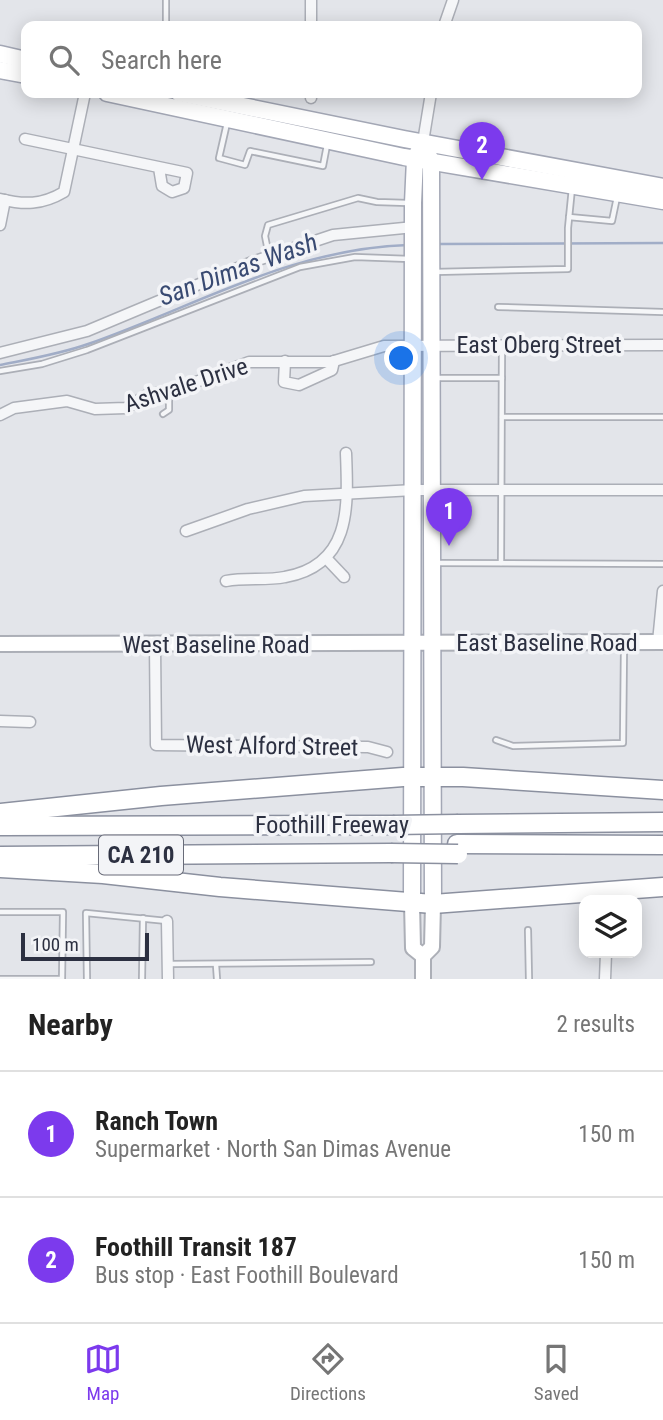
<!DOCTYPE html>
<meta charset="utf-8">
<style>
:root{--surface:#fff;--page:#f6f6f6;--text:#222;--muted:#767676;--line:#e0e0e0;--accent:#7c3aed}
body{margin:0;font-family:"Roboto Condensed",sans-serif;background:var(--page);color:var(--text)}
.controls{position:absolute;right:21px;bottom:21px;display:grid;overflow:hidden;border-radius:14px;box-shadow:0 4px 18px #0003}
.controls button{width:63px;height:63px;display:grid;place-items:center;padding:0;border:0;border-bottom:2px solid var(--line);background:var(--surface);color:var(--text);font:35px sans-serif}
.scale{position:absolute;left:21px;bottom:18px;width:128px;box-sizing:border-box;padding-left:7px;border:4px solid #2c3041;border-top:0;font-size:19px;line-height:24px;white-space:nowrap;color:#2c3041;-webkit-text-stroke:5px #f3f4f7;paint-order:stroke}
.you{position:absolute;left:402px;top:359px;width:24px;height:24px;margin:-18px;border:5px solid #fff;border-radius:50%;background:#1a73e8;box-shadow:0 0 0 10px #1a73e833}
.badge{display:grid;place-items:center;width:46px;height:46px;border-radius:50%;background:var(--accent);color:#fff;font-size:23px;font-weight:700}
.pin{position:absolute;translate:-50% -58px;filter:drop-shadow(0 2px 4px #0008)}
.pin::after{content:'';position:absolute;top:37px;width:24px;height:21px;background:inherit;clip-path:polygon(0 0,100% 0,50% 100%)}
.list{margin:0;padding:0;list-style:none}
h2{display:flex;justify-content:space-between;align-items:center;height:91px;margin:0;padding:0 28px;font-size:30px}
h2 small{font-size:23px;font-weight:400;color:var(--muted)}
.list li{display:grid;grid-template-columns:46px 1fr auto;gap:21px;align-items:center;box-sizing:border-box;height:126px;padding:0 28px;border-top:2px solid var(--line)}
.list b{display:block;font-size:26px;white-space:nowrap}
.list p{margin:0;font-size:23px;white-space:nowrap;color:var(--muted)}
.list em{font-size:23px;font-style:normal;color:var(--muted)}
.icon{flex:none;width:38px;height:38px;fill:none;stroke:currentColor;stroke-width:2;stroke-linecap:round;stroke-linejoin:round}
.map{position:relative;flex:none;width:663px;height:979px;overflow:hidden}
.search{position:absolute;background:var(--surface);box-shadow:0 4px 18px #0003;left:21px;right:21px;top:21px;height:77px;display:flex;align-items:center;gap:18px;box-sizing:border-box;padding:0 24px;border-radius:14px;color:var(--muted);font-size:26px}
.sheet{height:343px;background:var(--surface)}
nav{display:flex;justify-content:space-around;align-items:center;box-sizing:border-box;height:98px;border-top:2px solid var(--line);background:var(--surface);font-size:19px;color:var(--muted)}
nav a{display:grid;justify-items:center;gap:4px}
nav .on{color:var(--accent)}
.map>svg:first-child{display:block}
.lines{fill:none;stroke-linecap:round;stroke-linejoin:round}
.stream{stroke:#a1adc7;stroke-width:2.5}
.service-casing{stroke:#acafb7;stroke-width:8}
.minor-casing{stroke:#acafb7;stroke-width:13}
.secondary-casing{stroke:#acafb7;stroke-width:18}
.primary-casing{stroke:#a3a7b5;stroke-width:19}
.motorway-casing{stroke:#8b909f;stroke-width:21}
.service{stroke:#f5f6f8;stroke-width:4.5}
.minor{stroke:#f5f6f8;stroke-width:10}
.secondary{stroke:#fff;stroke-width:14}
.primary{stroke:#fff;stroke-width:16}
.motorway{stroke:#fff;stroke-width:18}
.motorway-bridge-casing{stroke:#8b909f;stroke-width:21;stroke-linecap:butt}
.motorway-bridge{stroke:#fff;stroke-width:18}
.labels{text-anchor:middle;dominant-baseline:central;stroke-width:7;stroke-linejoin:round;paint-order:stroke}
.shield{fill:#f3f4f7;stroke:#686b78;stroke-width:2}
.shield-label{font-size:23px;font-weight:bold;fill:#2c3041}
.street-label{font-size:24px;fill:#2c3041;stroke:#f3f4f7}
.water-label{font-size:26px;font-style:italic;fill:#394a72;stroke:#f3f4f7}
</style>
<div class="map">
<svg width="663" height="979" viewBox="0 0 663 979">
<rect width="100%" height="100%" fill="#e3e5ea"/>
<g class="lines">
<g class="stream">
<polyline points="439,244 663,243"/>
<path d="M0,365C30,359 60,354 88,344C197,306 289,249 408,245"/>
</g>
<defs>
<g id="service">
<polyline points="166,26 166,0"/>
<polyline points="227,123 219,158 245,165 250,151 323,166 327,145"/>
<polyline points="569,217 612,221 617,197"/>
<polyline points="269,256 265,236 268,225 358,198 377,202 408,203"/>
<polyline points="434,272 568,269 568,228 572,188"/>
<polyline points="498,307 663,312"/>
<polyline points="0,371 42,364 87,350 300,267 355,257 410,259"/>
<polyline points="434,378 502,378"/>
<polyline points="163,414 169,410 169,392"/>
<polyline points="502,417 663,417"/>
<polyline points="435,563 663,564"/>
<polyline points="501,563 502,347"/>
<polyline points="496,740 513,746 623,743 624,646"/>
<polyline points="0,912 63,912 62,979 0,979"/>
<polyline points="528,930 529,979"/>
<polyline points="169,964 371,962"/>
<polyline points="216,965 217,979"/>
<polyline points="87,979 86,913 167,921"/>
<polyline points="142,979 143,918"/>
</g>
<g id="minor">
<polyline points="311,0 311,26"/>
<polyline points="444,26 453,0"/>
<polyline points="311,93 311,98"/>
<polyline points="25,139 187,173 184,188 172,192 162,186 159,168"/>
<polyline points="423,142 431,93"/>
<path d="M0,199C24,205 42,205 64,192L85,93"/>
<polyline points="0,225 5,200"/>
<polyline points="0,353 87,331 252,262 333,235 414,227"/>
<polyline points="285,361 284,382 299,385 332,370 334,361"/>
<polyline points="0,415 14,408 67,401 95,409 126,408 147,395 180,388 249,362 331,362 384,346 663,345"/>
<polyline points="186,531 248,509 304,496 414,490 663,490"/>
<polyline points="326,558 344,577"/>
<path d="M226,581C245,577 266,581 285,577C352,565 348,506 346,453"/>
<polyline points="658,642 663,591"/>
<polyline points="155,646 156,745 368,747 387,752"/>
<polyline points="0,721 30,722"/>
<polyline points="167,921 168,979"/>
<polyline points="605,979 606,953"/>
</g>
<g id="secondary">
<polyline points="0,644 663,642"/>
<polyline points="412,903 413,948 423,956"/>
<polyline points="423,979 423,956 432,947 433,904"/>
</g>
<g id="primary">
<polyline points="0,54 26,60"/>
<polyline points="0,70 26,75"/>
<polyline points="107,93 404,157 663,201"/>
<polyline points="179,93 404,139 663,187"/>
<polyline points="423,142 431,161 433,904"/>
<polyline points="412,903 413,203 415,159 423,142"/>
</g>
<g id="motorway">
<polyline points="0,813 161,796 403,777 463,777 663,790"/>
<polyline points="458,824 663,822"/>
<polyline points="0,826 393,825"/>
<polyline points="457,844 663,845"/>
<polyline points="0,856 391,853"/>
<polyline points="0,868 103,874 220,887 433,904 663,887"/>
</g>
</defs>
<use href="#service" class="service-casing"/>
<use href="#minor" class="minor-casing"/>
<use href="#secondary" class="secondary-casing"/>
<use href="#primary" class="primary-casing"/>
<use href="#motorway" class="motorway-casing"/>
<use href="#service" class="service"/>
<use href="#minor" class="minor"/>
<use href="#secondary" class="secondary"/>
<use href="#primary" class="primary"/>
<use href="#motorway" class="motorway"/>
<defs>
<g id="motorway-bridge">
<polyline points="393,825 458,824"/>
<polyline points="391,853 458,854"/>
</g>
</defs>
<use href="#motorway-bridge" class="motorway-bridge-casing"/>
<use href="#motorway-bridge" class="motorway-bridge"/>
</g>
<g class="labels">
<rect class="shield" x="99" y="835.5" width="84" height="39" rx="5"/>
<g class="shield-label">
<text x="141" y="855">CA 210</text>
</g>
<g class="street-label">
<text x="539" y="345">East Oberg Street</text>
<text transform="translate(186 385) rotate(-18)">Ashvale Drive</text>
<text x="547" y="643">East Baseline Road</text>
<text x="216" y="645">West Baseline Road</text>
<text transform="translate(272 746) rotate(1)">West Alford Street</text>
<text x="332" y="825">Foothill Freeway</text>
</g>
<g class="water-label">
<text transform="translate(238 269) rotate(-20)">San Dimas Wash</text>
</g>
</g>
</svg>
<div class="controls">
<button><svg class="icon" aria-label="layers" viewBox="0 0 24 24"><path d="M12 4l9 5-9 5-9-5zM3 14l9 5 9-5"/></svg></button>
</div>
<div class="scale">100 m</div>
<div class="you"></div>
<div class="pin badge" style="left:449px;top:546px">1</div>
<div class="pin badge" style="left:482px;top:180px">2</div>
<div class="search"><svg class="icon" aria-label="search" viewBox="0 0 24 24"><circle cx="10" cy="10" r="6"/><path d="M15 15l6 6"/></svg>Search here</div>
</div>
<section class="sheet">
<h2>Nearby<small>2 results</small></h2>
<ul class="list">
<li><span class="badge">1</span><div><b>Ranch Town</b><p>Supermarket · North San Dimas Avenue</p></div><em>150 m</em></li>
<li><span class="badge">2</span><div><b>Foothill Transit 187</b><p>Bus stop · East Foothill Boulevard</p></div><em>150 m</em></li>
</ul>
</section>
<nav>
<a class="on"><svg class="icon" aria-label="map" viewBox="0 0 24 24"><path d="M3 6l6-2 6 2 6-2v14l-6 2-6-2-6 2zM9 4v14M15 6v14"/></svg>Map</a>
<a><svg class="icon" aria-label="directions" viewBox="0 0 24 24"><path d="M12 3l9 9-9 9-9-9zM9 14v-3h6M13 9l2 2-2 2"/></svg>Directions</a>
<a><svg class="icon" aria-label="saved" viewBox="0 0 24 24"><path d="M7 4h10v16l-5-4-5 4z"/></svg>Saved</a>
</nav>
